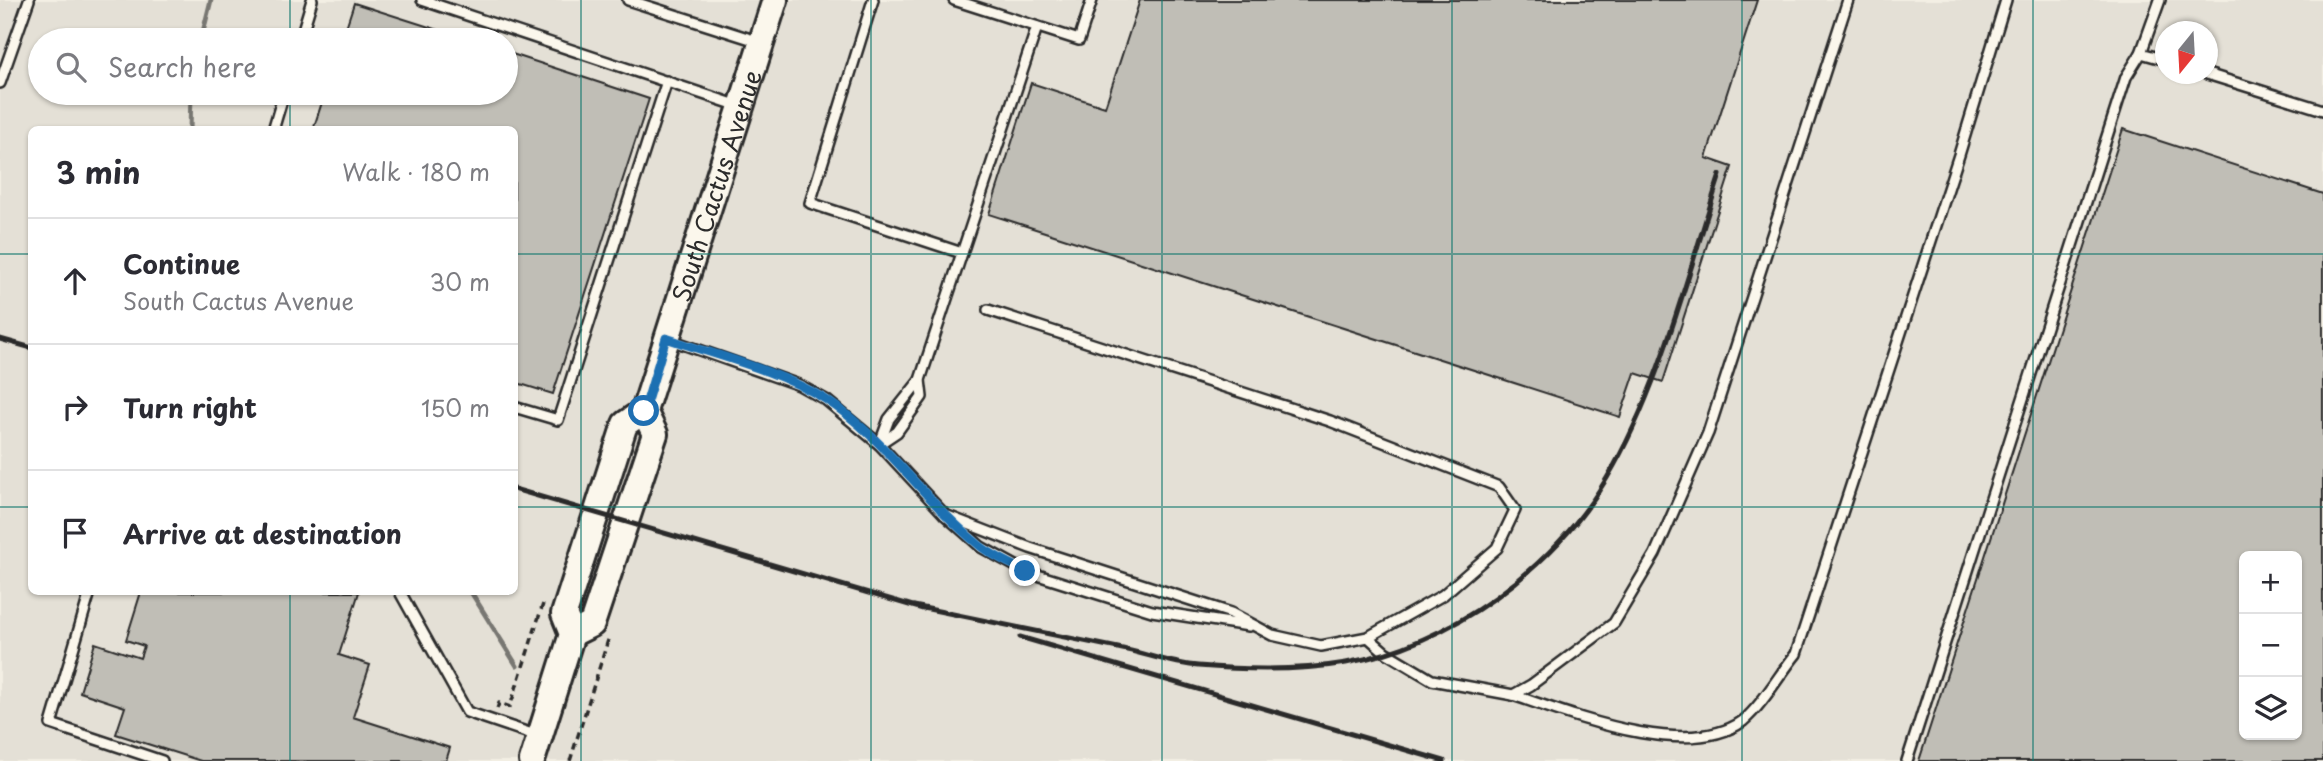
<!DOCTYPE html>
<meta charset="utf-8">
<style>
:root{--surface:#fff;--page:#f2f2f3;--text:#2b2b33;--muted:#7c7c81;--line:#e1e1e2}
body{margin:0;font-family:"Playpen Sans",sans-serif;background:var(--page);color:var(--text)}
.controls{position:absolute;right:21px;bottom:21px;display:grid;overflow:hidden;border-radius:10px;box-shadow:0 2px 5px #0004}
.controls button{width:63px;height:63px;display:grid;place-items:center;padding:0;border:0;border-bottom:2px solid var(--line);background:var(--surface);color:var(--text);font:35px sans-serif}
.compass{position:absolute;left:2155px;top:21px;width:63px;height:63px;border-radius:50%;background:var(--surface);box-shadow:0 2px 5px #0004;rotate:198deg}
.stop{position:absolute;width:21px;height:21px;margin:-16px;border:5px solid #1f6fb2;border-radius:50%;background:#fff}
.stop.end{background:#1f6fb2;border-color:#fff;box-shadow:0 2px 7px #0008}
.list{margin:0;padding:0;list-style:none}
h2{display:flex;justify-content:space-between;align-items:center;height:91px;margin:0;padding:0 28px;font-size:30px}
h2 small{font-size:23px;font-weight:400;color:var(--muted)}
.list li{display:grid;grid-template-columns:46px 1fr auto;gap:21px;align-items:center;box-sizing:border-box;height:126px;padding:0 28px;border-top:2px solid var(--line)}
.list b{display:block;font-size:26px;white-space:nowrap}
.list p{margin:0;font-size:23px;white-space:nowrap;color:var(--muted)}
.list em{font-size:23px;font-style:normal;color:var(--muted)}
.icon{flex:none;width:38px;height:38px;fill:none;stroke:currentColor;stroke-width:2;stroke-linecap:round;stroke-linejoin:round}
.map{position:relative;flex:none;width:2323px;height:761px;overflow:hidden}
.search{position:absolute;background:var(--surface);box-shadow:0 2px 5px #0004;left:28px;top:28px;width:490px;height:77px;display:flex;align-items:center;gap:18px;box-sizing:border-box;padding:0 24px;border-radius:38px;color:var(--muted);font-size:26px}
.panel{position:absolute;background:var(--surface);box-shadow:0 2px 5px #0004;left:28px;top:126px;width:490px;height:469px;border-radius:10px}
.map>svg:first-child{display:block}
.built{fill:#e4e0d6;fill-rule:evenodd}
.lines{fill:none;stroke-linecap:round;stroke-linejoin:round}
.stream{stroke:#787772;stroke-width:5}
.building{fill:#c0beb6;stroke:#2b2b2b;stroke-width:2;fill-rule:evenodd}
.lane-casing{stroke:#2b2b2b;stroke-width:14}
.secondary-casing{stroke:#2b2b2b;stroke-width:30}
.path{stroke:#2b2b2b;stroke-width:3.5;stroke-dasharray:7 5;stroke-linecap:butt}
.lane{stroke:#fbf7ec;stroke-width:9}
.secondary{stroke:#fbf7ec;stroke-width:24}
.rail{stroke:#2b2b2b;stroke-width:5}
.route{stroke:#1f6fb2;stroke-width:9}
.grid{fill:none;stroke:#0f766e;stroke-width:2;stroke-opacity:0.55}
.labels{text-anchor:middle;dominant-baseline:central;stroke-width:5;stroke-linejoin:round;paint-order:stroke}
.street-label{font-size:24px;fill:#2b2b2b;stroke:#fbf7ec}
</style>
<div class="map">
<svg width="2323" height="761" viewBox="0 0 2323 761">
<rect width="100%" height="100%" fill="#f3efe4"/>
<filter id="ink" filterUnits="userSpaceOnUse"><feTurbulence type="fractalNoise" baseFrequency=".0143" numOctaves="2"/><feDisplacementMap in="SourceGraphic" scale="14" xChannelSelector="R" yChannelSelector="G"/><feConvolveMatrix kernelMatrix="1 2 1 2 8 2 1 2 1" color-interpolation-filters="sRGB"/></filter>
<g filter="url(#ink)">
<path class="built" d="M0,0H2323V761H0ZM2166,32H2208V74H2166ZM40,40H506V93H40ZM32,130H514V592H32ZM2244,556H2297V735H2244Z"/>
<g class="lines">
<g class="stream">
<polyline points="201,40 211,0"/>
<polyline points="190,130 191,93"/>
<polyline points="471,592 517,666"/>
</g>
</g>
<g class="building">
<polygon points="1140,0 1757,0 1706,158 1732,167 1663,382 1635,373 1620,417 989,214 1031,83 1105,107"/>
<polygon points="354,3 470,40 342,40"/>
<polygon points="506,52 649,99 553,394 514,382 514,130 313,130 325,93 506,93"/>
<path d="M2123,129L2323,194V761H1919ZM2244,556H2297V735H2244Z"/>
<polygon points="141,592 359,592 339,655 370,665 353,717 450,748 446,761 201,761 116,734 125,707 80,692 95,643 140,658 144,646 126,640"/>
</g>
<g class="lines">
<defs>
<g id="lane">
<polyline points="422,0 739,106"/>
<polyline points="628,0 760,42"/>
<polyline points="873,0 810,203 962,253 920,380 922,397 897,432 879,444"/>
<polyline points="954,0 1079,40 1092,0"/>
<polyline points="2160,0 2141,53 2166,60"/>
<polyline points="300,40 312,0"/>
<polyline points="2207,74 2323,110"/>
<polyline points="0,83 29,0"/>
<polyline points="273,130 284,93"/>
<polyline points="962,253 1037,27"/>
<polyline points="668,339 799,385 826,400 879,444 945,515 981,547 1025,571 1152,611 1249,626"/>
<polyline points="514,407 558,420 667,81"/>
<polyline points="880,443 889,419 920,380"/>
<polyline points="945,515 1030,548 1231,613 1272,635 1321,646 1368,637 1443,595 1497,548 1515,510 1499,487 1330,421 988,310"/>
<polyline points="90,592 51,724 162,761"/>
<polyline points="400,592 467,712 538,736"/>
<polyline points="1368,637 1385,652 1432,680 1513,695 1531,685 1614,623 1655,554 1708,433 1848,0"/>
<path d="M1513,695C1572,715 1688,761 1743,721C1763,704 1779,675 1796,654L1959,155L2006,0"/>
<polyline points="1907,761 2126,77 2141,53"/>
</g>
<g id="secondary">
<polyline points="572,634 592,624 655,434 644,411"/>
<path id="s1" d="M532,761L572,634L564,614L625,424L644,411L775,0"/>
</g>
</defs>
<use href="#lane" class="lane-casing"/>
<use href="#secondary" class="secondary-casing"/>
<g class="path">
<polyline points="497,709 499,703 510,707 543,604"/>
<polyline points="570,761 609,637"/>
</g>
<use href="#lane" class="lane"/>
<use href="#secondary" class="secondary"/>
<g class="rail">
<polyline points="0,339 32,348"/>
<polyline points="514,489 923,609"/>
<path d="M914,606C982,620 1050,634 1118,648C1144,653 1171,664 1198,666C1246,670 1299,671 1346,663C1451,644 1553,569 1607,478C1660,389 1688,272 1720,175"/>
<polyline points="1020,637 1444,761"/>
</g>
</g>
</g>
<g class="lines" filter="url(#ink)">
<path class="route" d="M644,411L666,338C718,356 778,370 825,399C885,437 924,501 979,545C992,556 1010,563 1025,571"/>
</g>
<path class="grid" d="M290,0V40M581,0V761M871,0V761M1162,0V761M1452,0V761M1742,0V761M2033,0V761M290,93V130M0,254H32M514,254H2323M0,507H32M514,507H2323M290,592V761"/>
<g class="labels">
<g class="street-label">
<text stroke="none"><textPath href="#s1" startOffset="614">South Cactus Avenue</textPath></text>
</g>
</g>
</svg>
<div class="controls">
<button>+</button>
<button>−</button>
<button><svg class="icon" aria-label="layers" viewBox="0 0 24 24"><path d="M12 4l9 5-9 5-9-5zM3 14l9 5 9-5"/></svg></button>
</div>
<svg class="compass" viewBox="-18 -18 36 36"><path d="M0-13l5 13h-10z" fill="#e53935"/><path d="M0 13l5-13h-10z" fill="#7c7c81"/></svg>
<div class="stop" style="left:644px;top:411px"></div>
<div class="stop end" style="left:1025px;top:571px"></div>
<div class="search"><svg class="icon" aria-label="search" viewBox="0 0 24 24"><circle cx="10" cy="10" r="6"/><path d="M15 15l6 6"/></svg>Search here</div>
<section class="panel">
<h2>3 min<small>Walk · 180 m</small></h2>
<ul class="list">
<li><svg class="icon" aria-label="ahead" viewBox="0 0 24 24"><path d="M12 20V5M6 11l6-6 6 6"/></svg><div><b>Continue</b><p>South Cactus Avenue</p></div><em>30 m</em></li>
<li><svg class="icon" aria-label="right" viewBox="0 0 24 24"><path d="M7 20v-9h11M14 6l5 5-5 5"/></svg><div><b>Turn right</b></div><em>150 m</em></li>
<li><svg class="icon" aria-label="arrive" viewBox="0 0 24 24"><path d="M6 21V4h12l-3 4 3 4H6"/></svg><div><b>Arrive at destination</b></div></li>
</ul>
</section>
</div>
